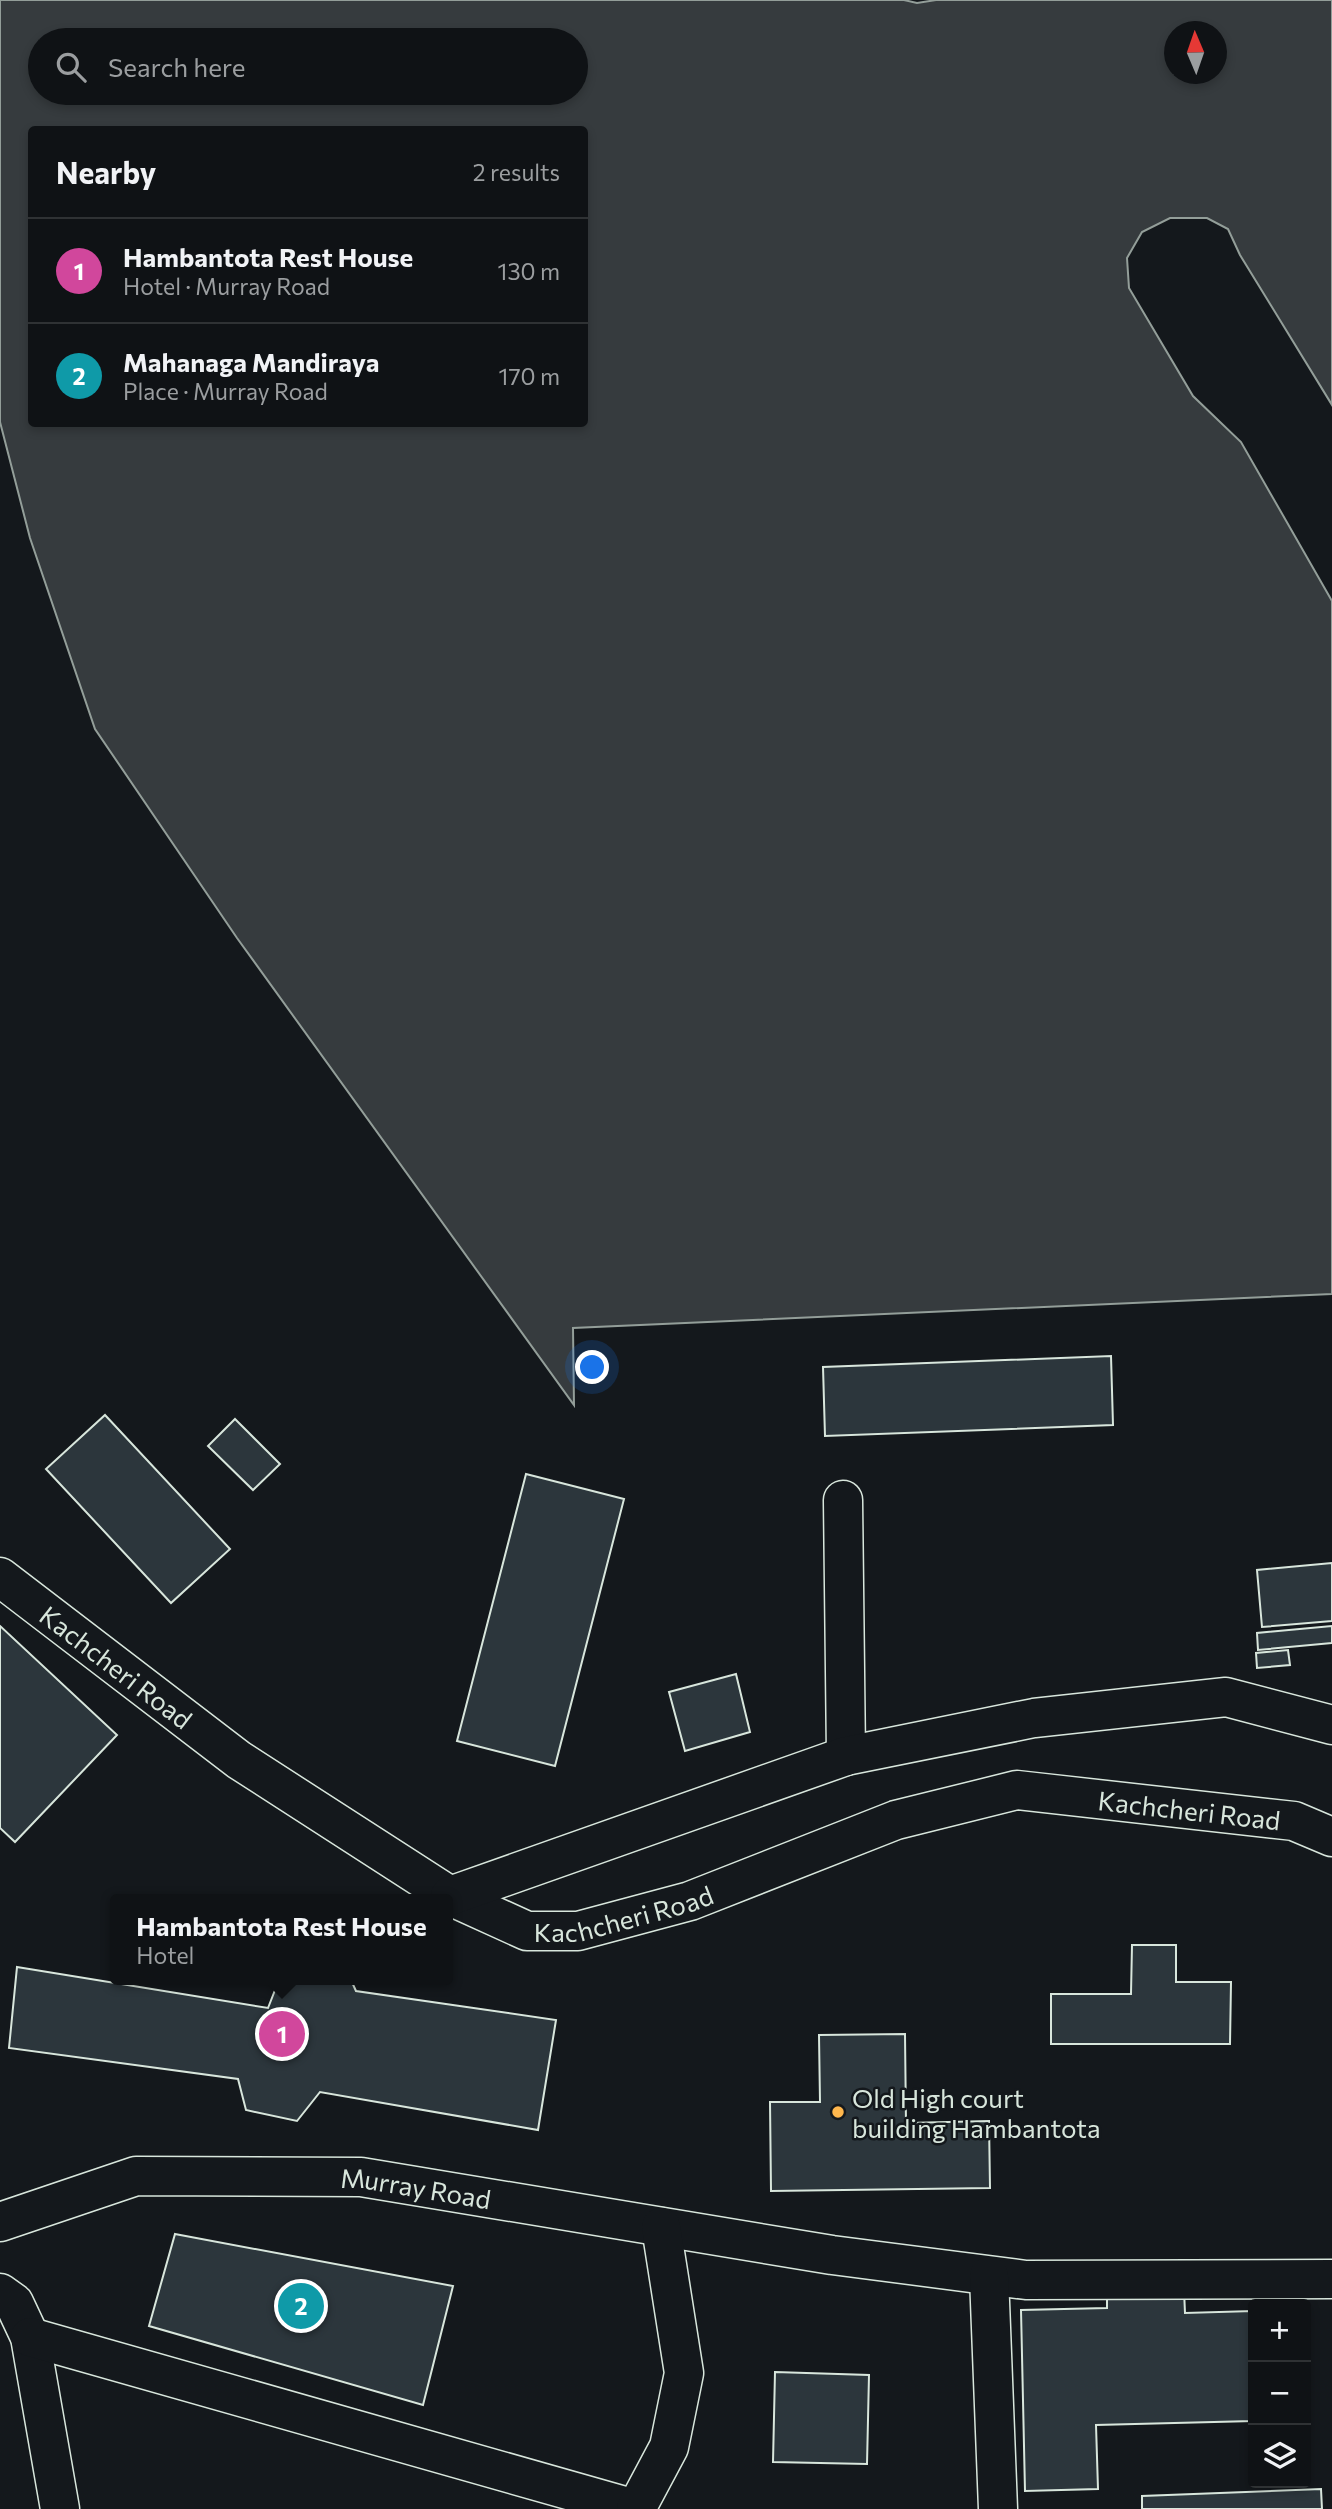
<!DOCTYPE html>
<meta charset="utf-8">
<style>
:root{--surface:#0f1215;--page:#181b1e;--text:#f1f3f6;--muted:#9b9ea0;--line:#2f3234;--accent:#7c3aed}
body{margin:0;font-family:Commissioner,sans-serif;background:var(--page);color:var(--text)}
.controls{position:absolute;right:21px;bottom:21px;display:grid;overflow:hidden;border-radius:7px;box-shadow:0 4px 10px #0003}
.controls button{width:63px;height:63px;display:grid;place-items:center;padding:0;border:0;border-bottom:2px solid var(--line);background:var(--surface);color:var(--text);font:35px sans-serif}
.compass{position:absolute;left:1164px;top:21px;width:63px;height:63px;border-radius:50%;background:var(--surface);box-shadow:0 4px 10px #0003;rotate:358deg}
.you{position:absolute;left:593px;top:1368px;width:24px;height:24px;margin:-18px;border:5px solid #fff;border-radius:50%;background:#1a73e8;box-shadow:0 0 0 10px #1a73e833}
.badge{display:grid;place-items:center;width:46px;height:46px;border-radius:50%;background:var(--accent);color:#fff;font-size:23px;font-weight:700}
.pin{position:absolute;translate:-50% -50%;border:4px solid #fff;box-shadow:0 2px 7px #0006}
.popup{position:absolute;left:110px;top:1894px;width:343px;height:91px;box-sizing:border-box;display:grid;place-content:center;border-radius:7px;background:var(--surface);filter:drop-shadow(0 2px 5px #0005);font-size:23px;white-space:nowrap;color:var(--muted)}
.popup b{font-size:26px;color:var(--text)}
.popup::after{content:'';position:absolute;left:50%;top:100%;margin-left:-14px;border:14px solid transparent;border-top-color:var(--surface)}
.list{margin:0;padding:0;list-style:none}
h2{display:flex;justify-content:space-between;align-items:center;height:91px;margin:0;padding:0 28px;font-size:30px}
h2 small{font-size:23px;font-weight:400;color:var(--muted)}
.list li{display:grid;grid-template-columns:46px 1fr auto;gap:21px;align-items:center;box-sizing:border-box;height:105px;padding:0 28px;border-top:2px solid var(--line)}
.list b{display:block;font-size:26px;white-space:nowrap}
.list p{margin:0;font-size:23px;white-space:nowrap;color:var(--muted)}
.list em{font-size:23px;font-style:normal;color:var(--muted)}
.icon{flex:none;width:38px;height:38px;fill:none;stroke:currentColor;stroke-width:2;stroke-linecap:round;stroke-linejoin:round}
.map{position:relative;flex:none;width:1332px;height:2509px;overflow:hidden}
.search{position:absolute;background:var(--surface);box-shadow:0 4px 10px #0003;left:28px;top:28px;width:560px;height:77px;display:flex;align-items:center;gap:18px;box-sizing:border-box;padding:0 24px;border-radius:38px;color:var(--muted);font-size:26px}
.panel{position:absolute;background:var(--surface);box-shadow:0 4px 10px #0003;left:28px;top:126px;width:560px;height:301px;border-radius:7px}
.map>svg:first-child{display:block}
.water{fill:#363b3e;stroke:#939e99;stroke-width:2;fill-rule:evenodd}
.building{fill:#2c363c;stroke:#d8e6dc;stroke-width:2}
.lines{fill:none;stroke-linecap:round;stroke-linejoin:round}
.minor-casing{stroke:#d8e6dc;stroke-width:41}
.minor{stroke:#14181c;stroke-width:38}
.poi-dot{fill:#ffb74d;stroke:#14181c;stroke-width:2.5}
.labels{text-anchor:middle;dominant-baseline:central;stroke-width:5;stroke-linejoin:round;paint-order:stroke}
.street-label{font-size:26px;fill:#d8e6dc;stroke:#14181c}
.poi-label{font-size:26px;fill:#d8e6dc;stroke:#14181c;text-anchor:start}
</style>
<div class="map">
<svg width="1332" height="2509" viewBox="0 0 1332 2509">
<rect width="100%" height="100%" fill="#14181c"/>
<path class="water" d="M0,0H904L917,3L936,0H1332V405L1240,255L1228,229L1207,218H1170L1142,232L1127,258L1129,288L1193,396L1241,442L1332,601V1294L573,1328L574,1405L237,938L95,729L30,538L0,422ZM1174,32H1216V74H1174ZM40,40H576V93H40ZM32,130H584V424H32Z"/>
<g class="building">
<polygon points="1111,1356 1113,1425 825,1436 823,1367"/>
<polygon points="105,1415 230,1549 171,1603 46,1469"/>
<polygon points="235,1419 280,1464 253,1490 208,1446"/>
<polygon points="526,1474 624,1499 555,1766 457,1741"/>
<polygon points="1332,1563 1332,1621 1262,1627 1257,1570"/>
<polygon points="0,1626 117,1735 15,1842 0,1828"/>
<polygon points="1332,1626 1332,1643 1258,1650 1257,1633"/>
<polygon points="1288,1650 1290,1665 1257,1668 1256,1653"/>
<polygon points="736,1674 750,1732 685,1751 669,1692"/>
<polygon points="1132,1945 1176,1945 1176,1982 1231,1982 1230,2044 1051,2044 1051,1994 1131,1994"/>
<polygon points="17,1967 268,2008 279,1980 351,1980 356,1991 556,2020 538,2130 320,2092 297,2121 246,2110 238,2079 9,2048"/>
<polygon points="905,2034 906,2123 989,2121 990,2188 771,2191 770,2102 820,2102 819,2035"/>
<polygon points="175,2234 453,2286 423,2405 149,2326"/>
<polygon points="1184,2290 1185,2313 1253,2311 1253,2421 1096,2425 1098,2489 1025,2491 1021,2310 1107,2308 1107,2292"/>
<polygon points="775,2372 869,2375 867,2464 773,2462"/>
<polygon points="1321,2489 1322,2509 1142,2509 1142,2496"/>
</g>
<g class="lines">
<defs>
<g id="minor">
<polyline points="843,1500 846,1756"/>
<path id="s1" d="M0,1577L239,1760L450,1896L527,1931H578L690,1901L896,1820L1017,1790L1294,1821L1332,1837"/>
<polyline points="450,1896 846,1756 1034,1718 1226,1697 1332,1725"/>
<path id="s2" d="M0,2222L136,2176L361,2177L832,2255L1026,2280L1332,2279"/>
<polyline points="989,2276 998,2509"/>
<polyline points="0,2293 14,2303 30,2337 60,2509"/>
<polyline points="30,2337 635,2509"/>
<polyline points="636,2509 669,2447 684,2373 661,2227"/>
</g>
</defs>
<use href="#minor" class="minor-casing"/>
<use href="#minor" class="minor"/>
</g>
<circle class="poi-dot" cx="838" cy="2112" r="7"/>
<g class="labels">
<g class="street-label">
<text stroke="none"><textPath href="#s1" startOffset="147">Kachcheri Road</textPath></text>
<text stroke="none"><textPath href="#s1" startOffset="1323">Kachcheri Road</textPath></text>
<text stroke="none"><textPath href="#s1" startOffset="735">Kachcheri Road</textPath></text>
<text stroke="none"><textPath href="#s2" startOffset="424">Murray Road</textPath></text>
</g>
<g class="poi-label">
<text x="852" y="2097">Old High court<tspan x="852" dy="30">building Hambantota</tspan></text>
</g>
</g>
</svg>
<div class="controls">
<button>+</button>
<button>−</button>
<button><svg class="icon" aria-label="layers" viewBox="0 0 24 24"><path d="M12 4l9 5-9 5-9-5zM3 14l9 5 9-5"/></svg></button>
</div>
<svg class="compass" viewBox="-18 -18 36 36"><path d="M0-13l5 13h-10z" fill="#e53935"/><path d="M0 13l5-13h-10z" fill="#9b9ea0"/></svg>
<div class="you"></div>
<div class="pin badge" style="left:282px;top:2034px;background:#d1479c">1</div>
<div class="popup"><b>Hambantota Rest House</b>Hotel</div>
<div class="pin badge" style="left:301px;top:2306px;background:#0f9aa8">2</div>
<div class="search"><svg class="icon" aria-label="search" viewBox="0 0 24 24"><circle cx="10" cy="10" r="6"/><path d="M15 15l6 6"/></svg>Search here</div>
<section class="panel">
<h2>Nearby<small>2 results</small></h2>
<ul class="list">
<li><span class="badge" style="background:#d1479c">1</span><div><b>Hambantota Rest House</b><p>Hotel · Murray Road</p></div><em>130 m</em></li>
<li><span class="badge" style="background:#0f9aa8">2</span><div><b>Mahanaga Mandiraya</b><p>Place · Murray Road</p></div><em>170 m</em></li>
</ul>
</section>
</div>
